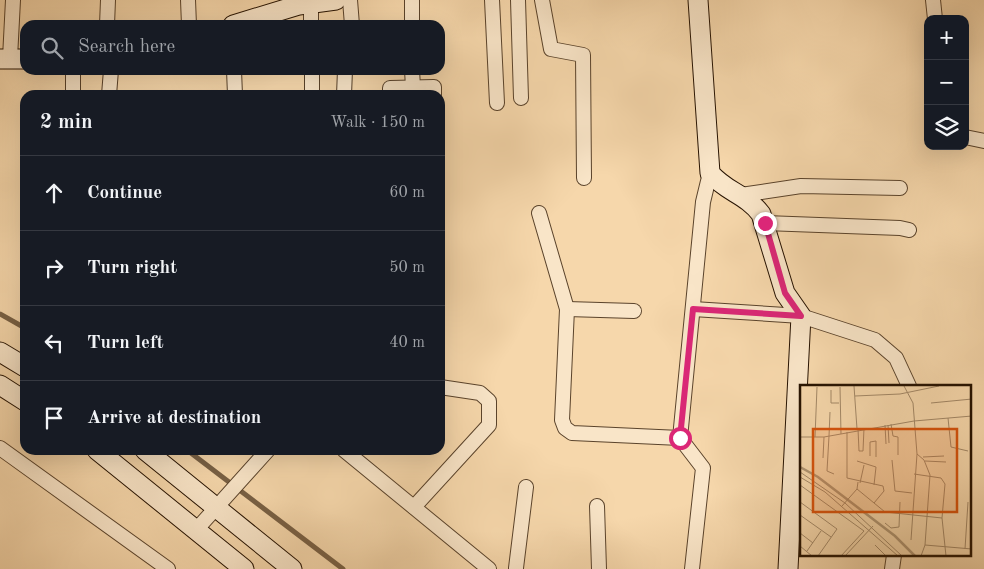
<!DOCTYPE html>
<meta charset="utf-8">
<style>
:root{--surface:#171b24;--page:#20242c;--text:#f1f3f6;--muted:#9ea1a6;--line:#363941}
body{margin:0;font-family:"Old Standard TT",serif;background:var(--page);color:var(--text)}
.controls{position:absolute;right:15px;top:15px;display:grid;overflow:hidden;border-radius:10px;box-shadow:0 5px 20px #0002}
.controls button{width:45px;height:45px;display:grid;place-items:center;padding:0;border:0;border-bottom:1px solid var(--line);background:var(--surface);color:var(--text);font:25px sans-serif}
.stop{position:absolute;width:15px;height:15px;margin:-11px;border:4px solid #db2777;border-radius:50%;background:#fff}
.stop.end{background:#db2777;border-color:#fff;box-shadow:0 1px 5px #0008}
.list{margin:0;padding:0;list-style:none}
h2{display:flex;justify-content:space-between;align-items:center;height:65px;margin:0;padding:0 20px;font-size:21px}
h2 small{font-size:16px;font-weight:400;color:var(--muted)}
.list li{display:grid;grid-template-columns:32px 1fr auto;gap:15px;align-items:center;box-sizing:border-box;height:75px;padding:0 20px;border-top:1px solid var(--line)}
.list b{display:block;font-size:19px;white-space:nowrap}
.list em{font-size:16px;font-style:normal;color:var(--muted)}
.icon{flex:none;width:28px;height:28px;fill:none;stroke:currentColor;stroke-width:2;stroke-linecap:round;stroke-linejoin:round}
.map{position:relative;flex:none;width:984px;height:569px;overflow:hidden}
.search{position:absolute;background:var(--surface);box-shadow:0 5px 20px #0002;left:20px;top:20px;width:425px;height:55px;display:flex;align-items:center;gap:12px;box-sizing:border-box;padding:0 18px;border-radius:15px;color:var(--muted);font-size:19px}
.panel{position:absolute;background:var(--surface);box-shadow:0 5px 20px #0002;left:20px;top:90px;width:425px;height:365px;border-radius:15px}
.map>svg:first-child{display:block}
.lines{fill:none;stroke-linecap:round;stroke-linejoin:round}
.stream{stroke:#786044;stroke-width:5}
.street-casing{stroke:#5a432b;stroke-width:16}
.secondary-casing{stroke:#261200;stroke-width:21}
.street{stroke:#f9e5c8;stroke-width:14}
.secondary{stroke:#f9e5c8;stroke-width:19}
.route{stroke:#db2777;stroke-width:6}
.inset-river{fill:none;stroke:#af9471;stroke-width:2.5}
.inset-road{fill:none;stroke:#a38867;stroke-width:1}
.view{fill:#d5520b;fill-opacity:0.15;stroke:#d5520b;stroke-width:2.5}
.inset-edge{fill:none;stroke:#261200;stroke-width:2.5}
</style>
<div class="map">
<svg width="984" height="569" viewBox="0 0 984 569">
<rect width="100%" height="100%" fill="#f6d7ab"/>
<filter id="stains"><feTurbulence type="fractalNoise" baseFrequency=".004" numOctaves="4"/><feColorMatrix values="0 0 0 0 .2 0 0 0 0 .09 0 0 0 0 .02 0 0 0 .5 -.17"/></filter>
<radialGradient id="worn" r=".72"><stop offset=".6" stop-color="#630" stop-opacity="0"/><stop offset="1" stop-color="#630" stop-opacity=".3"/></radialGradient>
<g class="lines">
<g class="stream">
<polyline points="0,314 25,328"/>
<polyline points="187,450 343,569"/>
</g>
<defs>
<g id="street">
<polyline points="188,0 189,25"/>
<polyline points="350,0 352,25"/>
<polyline points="412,0 412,25"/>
<polyline points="492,0 497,103"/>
<polyline points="518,0 521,98"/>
<polyline points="542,0 551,49 583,55 584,178"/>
<polyline points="933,0 935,19"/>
<polyline points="311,3 311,25"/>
<polyline points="107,25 108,0"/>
<polyline points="10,58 13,0"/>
<polyline points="234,70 235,95"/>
<polyline points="312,70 312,95"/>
<polyline points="412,70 413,87"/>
<polyline points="73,95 73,70"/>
<polyline points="109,95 111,70"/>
<polyline points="344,95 345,70"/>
<polyline points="390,95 390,88 434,87 434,95"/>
<polyline points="965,137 984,141"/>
<polyline points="741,195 801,186 900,188"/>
<polyline points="539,213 567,309 562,420 565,428 572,433 680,438"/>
<polyline points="765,223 900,228 909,230"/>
<polyline points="567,309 634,311"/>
<polyline points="693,309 801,316 875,340 896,358 909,386"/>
<polyline points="0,448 168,569"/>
<polyline points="344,450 489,569"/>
<polyline points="597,506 599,569"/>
<polyline points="414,507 489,425 489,401 480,393 440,387"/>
<polyline points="196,530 268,450"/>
<polyline points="516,568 526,487"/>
<polyline points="692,569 703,468 680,438 703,202 710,173"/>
<polyline points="892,569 894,555"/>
</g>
<g id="secondary">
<path d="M698,0L710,173C726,192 746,194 761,214L785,293L801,316L788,569"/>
<polyline points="233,25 299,5 336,0"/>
<polyline points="0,59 25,59"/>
<polyline points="0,352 25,367"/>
<polyline points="0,385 25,401"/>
<polyline points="97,450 244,569"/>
<polyline points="145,450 292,569"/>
</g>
</defs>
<use href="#street" class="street-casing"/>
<use href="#secondary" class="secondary-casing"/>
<use href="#street" class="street"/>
<use href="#secondary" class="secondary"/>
</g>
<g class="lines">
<polyline class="route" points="680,438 693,309 801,316 785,293 765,223"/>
</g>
<g transform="translate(800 385)">
<rect width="171" height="171" fill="#f6d7ab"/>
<path class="inset-river" d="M0,82L18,92L95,151L115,171"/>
<path class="inset-road" d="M54,1L57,44M104,1L113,18L117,69L124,75L130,90L125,160L121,171M40,2L41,49M31,5V18H39M55,11L100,9L139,1M131,18L172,14M148,33L151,62L168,66M91,39L93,51L98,52V70M85,40L86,59M88,40L89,58M58,44L59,66H63L64,43M47,47V93L83,101L84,106L74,118M29,51L27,86L34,89M29,51L30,27M0,52H24L114,36L172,31M15,52L17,2M70,71V57L76,56V72M123,72L144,71M23,73L24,52M92,75L95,106L112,108M57,76L76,82L74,100M125,76L146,77M0,87L45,118L102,171M114,89L141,93L145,99L142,133L146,171M0,92L25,107L98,171M60,98L64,80M0,100L64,146M57,104L85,127L142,133M0,117L37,144L18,171M42,121L57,104L58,97M0,130L31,152M85,138L91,143L99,142L100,117M0,148L13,158M111,155L117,69M75,160L86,171M125,160L172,164M0,161L12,171M165,164L168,117M7,166L21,146M41,171L64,146M45,171L73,141"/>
<path class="view" d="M13,44H157V127H13Z"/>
<rect width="171" height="171" class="inset-edge"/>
</g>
<rect width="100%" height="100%" filter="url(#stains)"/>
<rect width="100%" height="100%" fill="url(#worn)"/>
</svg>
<div class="controls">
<button>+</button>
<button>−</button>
<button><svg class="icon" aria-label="layers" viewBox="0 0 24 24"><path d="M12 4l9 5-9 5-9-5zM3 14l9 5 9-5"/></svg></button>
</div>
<div class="stop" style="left:680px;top:438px"></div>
<div class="stop end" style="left:765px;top:223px"></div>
<div class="search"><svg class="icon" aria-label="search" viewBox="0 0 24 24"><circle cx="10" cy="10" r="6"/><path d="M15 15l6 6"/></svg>Search here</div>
<section class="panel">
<h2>2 min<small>Walk · 150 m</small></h2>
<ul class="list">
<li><svg class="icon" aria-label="ahead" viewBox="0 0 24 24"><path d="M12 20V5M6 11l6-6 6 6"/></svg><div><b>Continue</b></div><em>60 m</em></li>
<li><svg class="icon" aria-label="right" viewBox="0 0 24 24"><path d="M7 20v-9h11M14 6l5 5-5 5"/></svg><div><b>Turn right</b></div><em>50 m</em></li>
<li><svg class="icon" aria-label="left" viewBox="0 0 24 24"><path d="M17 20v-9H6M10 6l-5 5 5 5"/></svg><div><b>Turn left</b></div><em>40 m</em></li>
<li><svg class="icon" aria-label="arrive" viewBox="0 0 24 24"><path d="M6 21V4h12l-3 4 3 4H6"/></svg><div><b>Arrive at destination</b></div></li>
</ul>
</section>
</div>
